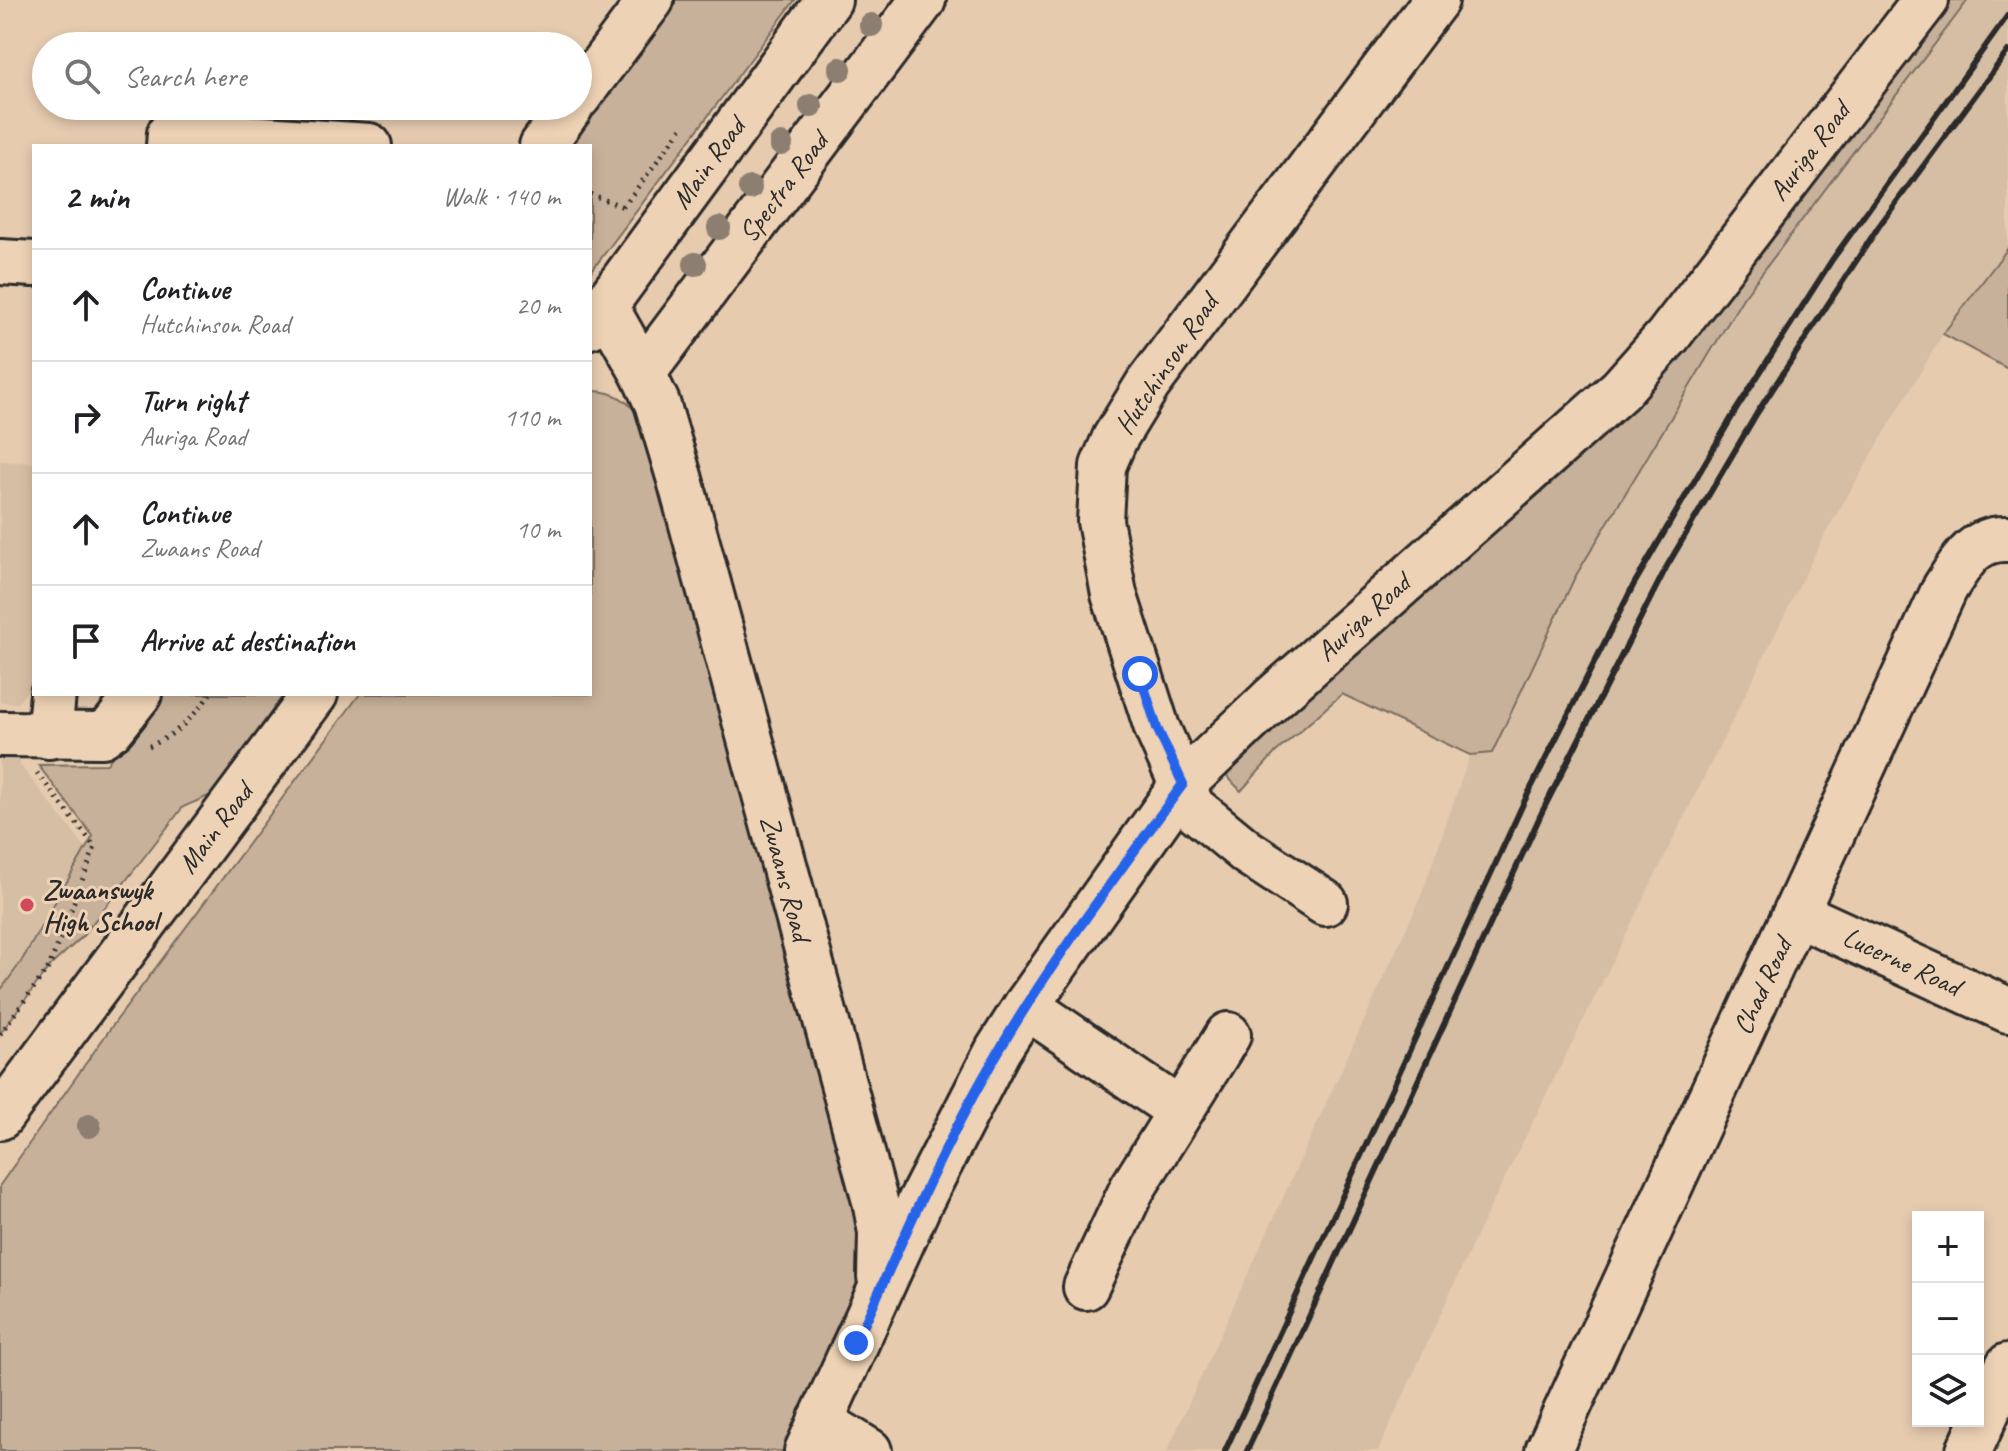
<!DOCTYPE html>
<meta charset="utf-8">
<style>
:root{--surface:#fff;--page:#f6f6f6;--text:#202124;--muted:#757577;--line:#e0e0e0}
body{margin:0;font-family:Caveat,sans-serif;background:var(--page);color:var(--text)}
.controls{position:absolute;right:24px;bottom:24px;display:grid;overflow:hidden;border-radius:0px;box-shadow:0 4px 12px #0003}
.controls button{width:72px;height:72px;display:grid;place-items:center;padding:0;border:0;border-bottom:2px solid var(--line);background:var(--surface);color:var(--text);font:40px sans-serif}
.stop{position:absolute;width:24px;height:24px;margin:-18px;border:6px solid #2563eb;border-radius:50%;background:#fff}
.stop.end{background:#2563eb;border-color:#fff;box-shadow:0 2px 8px #0008}
.list{margin:0;padding:0;list-style:none}
h2{display:flex;justify-content:space-between;align-items:center;height:104px;margin:0;padding:0 32px;font-size:34px}
h2 small{font-size:26px;font-weight:400;color:var(--muted)}
.list li{display:grid;grid-template-columns:52px 1fr auto;gap:24px;align-items:center;box-sizing:border-box;height:112px;padding:0 32px;border-top:2px solid var(--line)}
.list b{display:block;font-size:30px;white-space:nowrap}
.list p{margin:0;font-size:26px;white-space:nowrap;color:var(--muted)}
.list em{font-size:26px;font-style:normal;color:var(--muted)}
.icon{flex:none;width:44px;height:44px;fill:none;stroke:currentColor;stroke-width:2;stroke-linecap:round;stroke-linejoin:round}
.map{position:relative;flex:none;width:2008px;height:1451px;overflow:hidden}
.search{position:absolute;background:var(--surface);box-shadow:0 4px 12px #0003;left:32px;top:32px;width:560px;height:88px;display:flex;align-items:center;gap:20px;box-sizing:border-box;padding:0 28px;border-radius:44px;color:var(--muted);font-size:30px}
.panel{position:absolute;background:var(--surface);box-shadow:0 4px 12px #0003;left:32px;top:144px;width:560px;height:552px;border-radius:0px}
.map>svg:first-child{display:block}
.built{fill:#d6bea4}
.green{fill:#c8b19a;stroke:#7a6e62;stroke-width:2}
.lines{fill:none;stroke-linecap:round;stroke-linejoin:round}
.minor-casing{stroke:#2b2b2b;stroke-width:50}
.major-casing{stroke:#2b2b2b;stroke-width:50}
.path{stroke:#2b2b2b;stroke-width:5;stroke-dasharray:2 6;stroke-linecap:butt}
.minor{stroke:#eed2b5;stroke-width:44}
.major{stroke:#eed2b5;stroke-width:44}
.rail{stroke:#2b2b2b;stroke-width:6}
.tree{fill:#8c7e70}
.route{stroke:#2563eb;stroke-width:10}
.poi-dot{fill:#d1495b;stroke:#eed2b5;stroke-width:3}
.labels{text-anchor:middle;dominant-baseline:central;stroke-width:6;stroke-linejoin:round;paint-order:stroke}
.street-label{font-size:28px;fill:#2b2b2b;stroke:#eed2b5}
.poi-label{font-size:28px;font-weight:bold;fill:#2b2b2b;stroke:#eed2b5;text-anchor:start}
</style>
<div class="map">
<svg width="2008" height="1451" viewBox="0 0 2008 1451">
<rect width="100%" height="100%" fill="#e6cbaf"/>
<filter id="ink" filterUnits="userSpaceOnUse"><feTurbulence type="fractalNoise" baseFrequency=".0125" numOctaves="2"/><feDisplacementMap in="SourceGraphic" scale="16" xChannelSelector="R" yChannelSelector="G"/><feConvolveMatrix kernelMatrix="1 2 1 2 8 2 1 2 1" color-interpolation-filters="sRGB"/></filter>
<g filter="url(#ink)">
<g class="built">
<polygon points="1968,0 2008,0 2008,248 1943,334 1825,534 1479,1230 1378,1451 1167,1451 1421,896 1470,755 1492,753 1575,577 1743,298"/>
<polygon points="0,461 34,463 34,682 18,703 0,702"/>
<polygon points="0,751 20,752 20,765 86,848 21,962 0,991"/>
</g>
<g class="green">
<polygon points="672,0 795,0 590,273 590,146 563,146"/>
<polygon points="1945,0 1968,0 1743,298 1575,577 1492,753 1470,755 1342,694 1276,752 1241,791 1223,772 1618,416"/>
<polygon points="2008,248 2008,369 1943,334"/>
<path d="M590,391C616,390 631,402 644,424L862,1229L860,1300L789,1451H0V1185L110,1029L360,694H590Z"/>
<polygon points="157,694 284,694 213,794 183,807 82,937 49,967 0,1034 0,991 21,962 93,836 38,765 107,764"/>
</g>
<g class="lines">
<defs>
<g id="minor">
<polyline points="578,97 651,0"/>
<polyline points="169,146 170,133 369,146"/>
<polyline points="542,146 571,106"/>
<polyline points="0,262 34,264"/>
<polyline points="605,306 643,373 657,403 680,480 875,1201 881,1232 880,1277"/>
<polyline points="643,373 923,0"/>
<polyline points="0,734 102,735 113,727 139,694"/>
<polyline points="49,736 53,694"/>
<polyline points="1325,903 1247,852 1192,807 1157,728 1114,594 1100,521 1103,466 1115,438 1148,384 1436,0"/>
<polyline points="1796,913 2008,1010"/>
<polyline points="1026,1006 1180,1111"/>
<polyline points="1086,1287 1132,1189 1228,1035"/>
<polyline points="820,1421 869,1451"/>
<polyline points="807,1451 920,1202 998,1050 1026,1006 1183,784 1273,698 1620,390 1668,336 1926,0"/>
<path d="M1548,1451L1945,588C1962,562 1974,537 2008,539"/>
<polyline points="1969,1451 2008,1366"/>
</g>
<g id="major">
<polyline points="590,326 829,0"/>
<polyline points="0,1117 315,694"/>
</g>
</defs>
<use href="#minor" class="minor-casing"/>
<use href="#major" class="major-casing"/>
<g class="path">
<polyline points="590,194 626,208"/>
<polyline points="623,207 685,124"/>
<path d="M149,746C175,736 194,717 210,694"/>
<polyline points="0,1034 49,967 95,847 37,773"/>
</g>
<use href="#minor" class="minor"/>
<use href="#major" class="major"/>
<g class="rail">
<polyline points="1225,1451 1523,804 1634,584 1736,410 1832,260 2008,15"/>
<polyline points="1247,1451 1542,812 1667,566 1757,413 1879,226 2008,51"/>
</g>
</g>
<g class="tree">
<circle cx="871" cy="25" r="12"/>
<circle cx="840" cy="69" r="12"/>
<circle cx="811" cy="106" r="12"/>
<circle cx="781" cy="144" r="12"/>
<circle cx="750" cy="188" r="12"/>
<circle cx="719" cy="228" r="12"/>
<circle cx="695" cy="264" r="12"/>
<circle cx="89" cy="1126" r="12"/>
</g>
</g>
<g class="lines" filter="url(#ink)">
<path class="route" d="M856,1343C901,1244 944,1142 1000,1049C1054,957 1120,871 1183,784L1157,728L1140,674"/>
</g>
<circle class="poi-dot" cx="27" cy="905" r="8"/>
<g class="labels">
<g class="street-label">
<text transform="translate(1809 151) rotate(-53)">Auriga Road</text>
<text transform="translate(708 163) rotate(-54)">Main Road</text>
<text transform="translate(783 187) rotate(-53)">Spectra Road</text>
<text transform="translate(1166 364) rotate(-56)">Hutchinson Road</text>
<text transform="translate(1363 617) rotate(-42)">Auriga Road</text>
<text transform="translate(215 828) rotate(-53)">Main Road</text>
<text transform="translate(786 878) rotate(75)">Zwaans Road</text>
<text transform="translate(1902 961) rotate(25)">Lucerne Road</text>
<text transform="translate(1762 986) rotate(-65)">Chad Road</text>
</g>
<g class="poi-label">
<text x="43" y="889">Zwaanswyk<tspan x="43" dy="32">High School</tspan></text>
</g>
</g>
</svg>
<div class="controls">
<button>+</button>
<button>−</button>
<button><svg class="icon" aria-label="layers" viewBox="0 0 24 24"><path d="M12 4l9 5-9 5-9-5zM3 14l9 5 9-5"/></svg></button>
</div>
<div class="stop" style="left:1140px;top:674px"></div>
<div class="stop end" style="left:856px;top:1343px"></div>
<div class="search"><svg class="icon" aria-label="search" viewBox="0 0 24 24"><circle cx="10" cy="10" r="6"/><path d="M15 15l6 6"/></svg>Search here</div>
<section class="panel">
<h2>2 min<small>Walk · 140 m</small></h2>
<ul class="list">
<li><svg class="icon" aria-label="ahead" viewBox="0 0 24 24"><path d="M12 20V5M6 11l6-6 6 6"/></svg><div><b>Continue</b><p>Hutchinson Road</p></div><em>20 m</em></li>
<li><svg class="icon" aria-label="right" viewBox="0 0 24 24"><path d="M7 20v-9h11M14 6l5 5-5 5"/></svg><div><b>Turn right</b><p>Auriga Road</p></div><em>110 m</em></li>
<li><svg class="icon" aria-label="ahead" viewBox="0 0 24 24"><path d="M12 20V5M6 11l6-6 6 6"/></svg><div><b>Continue</b><p>Zwaans Road</p></div><em>10 m</em></li>
<li><svg class="icon" aria-label="arrive" viewBox="0 0 24 24"><path d="M6 21V4h12l-3 4 3 4H6"/></svg><div><b>Arrive at destination</b></div></li>
</ul>
</section>
</div>
